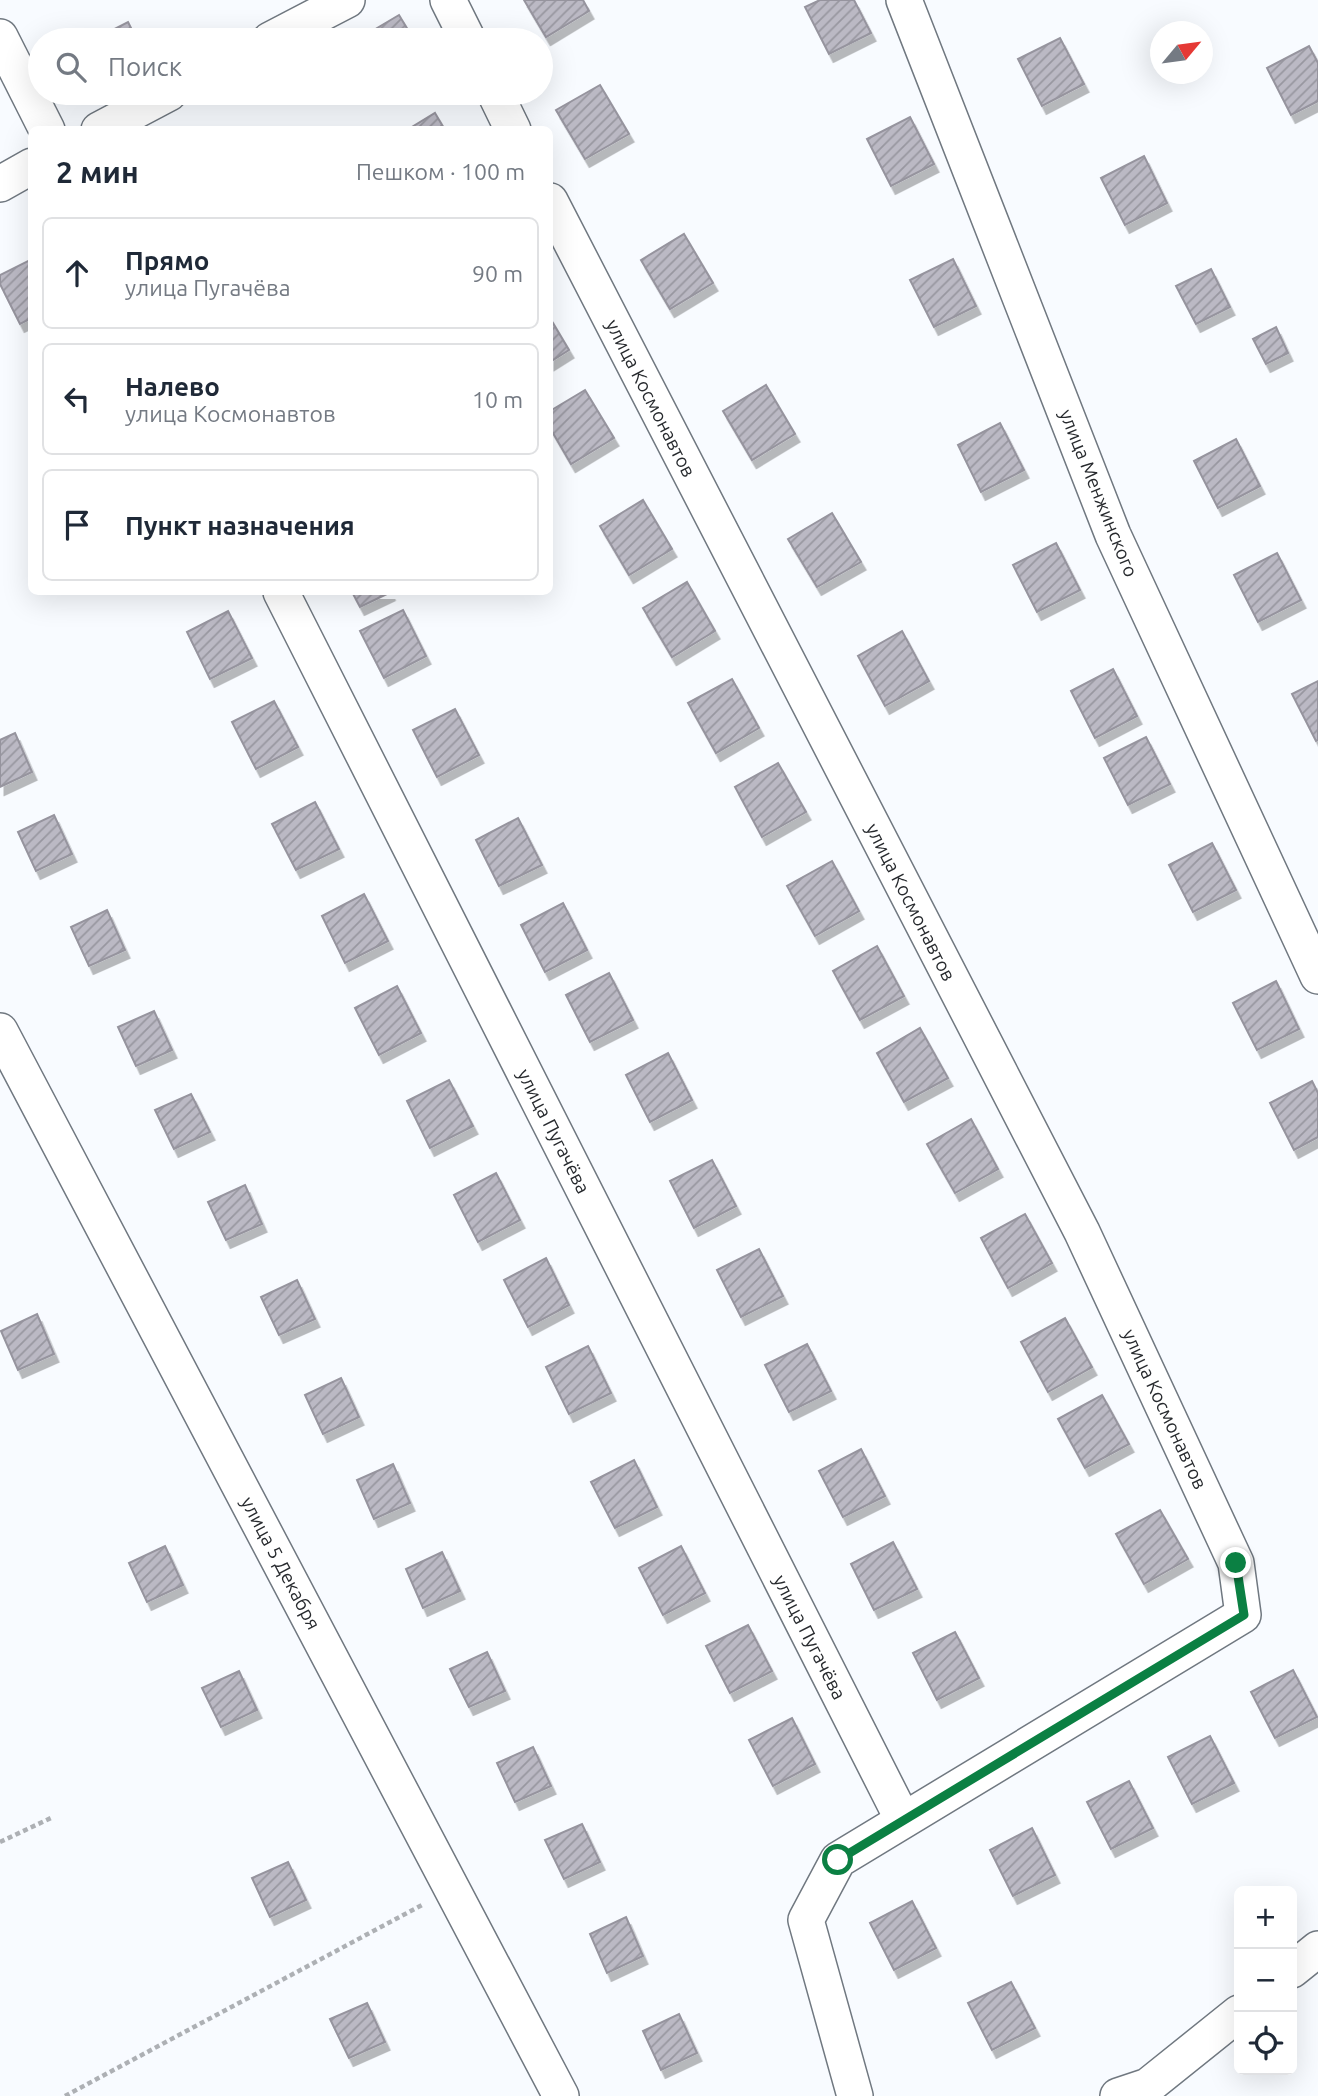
<!DOCTYPE html>
<html lang="ru">
<meta charset="utf-8">
<style>
:root{--surface:#fff;--page:#f2f2f3;--text:#1f2937;--muted:#747a83;--line:#e0e1e3}
body{margin:0;font-family:Ubuntu,sans-serif;background:var(--page);color:var(--text)}
.controls{position:absolute;right:21px;bottom:21px;display:grid;overflow:hidden;border-radius:10px;box-shadow:0 7px 28px #0002}
.controls button{width:63px;height:63px;display:grid;place-items:center;padding:0;border:0;border-bottom:2px solid var(--line);background:var(--surface);color:var(--text);font:35px sans-serif}
.compass{position:absolute;left:1150px;top:21px;width:63px;height:63px;border-radius:50%;background:var(--surface);box-shadow:0 7px 28px #0002;rotate:61deg}
.stop{position:absolute;width:21px;height:21px;margin:-16px;border:5px solid #0b8043;border-radius:50%;background:#fff}
.stop.end{background:#0b8043;border-color:#fff;box-shadow:0 2px 7px #0008}
.list{margin:0;padding:0;list-style:none}
h2{display:flex;justify-content:space-between;align-items:center;height:91px;margin:0;padding:0 28px;font-size:30px}
h2 small{font-size:23px;font-weight:400;color:var(--muted)}
.list li{display:grid;grid-template-columns:46px 1fr auto;gap:21px;align-items:center;box-sizing:border-box;height:112px;margin:0 14px 14px;padding:0 14px;border:2px solid var(--line);border-radius:10px}
.list b{display:block;font-size:26px;white-space:nowrap}
.list p{margin:0;font-size:23px;white-space:nowrap;color:var(--muted)}
.list em{font-size:23px;font-style:normal;color:var(--muted)}
.icon{flex:none;width:38px;height:38px;fill:none;stroke:currentColor;stroke-width:2;stroke-linecap:round;stroke-linejoin:round}
.map{position:relative;flex:none;width:1318px;height:2096px;overflow:hidden}
.search{position:absolute;background:var(--surface);box-shadow:0 7px 28px #0002;left:28px;top:28px;width:525px;height:77px;display:flex;align-items:center;gap:18px;box-sizing:border-box;padding:0 24px;border-radius:38px;color:var(--muted);font-size:26px}
.panel{position:absolute;background:var(--surface);box-shadow:0 7px 28px #0002;left:28px;top:126px;width:525px;height:469px;border-radius:10px}
.map>svg:first-child{display:block}
.building{fill:url(#building-hatch);stroke:#96949e;stroke-width:2;filter:url(#shadow)}
.lines{fill:none;stroke-linecap:round;stroke-linejoin:round}
.minor-casing{stroke:#707880;stroke-width:38}
.path{stroke:#adb0b4;stroke-width:4.5;stroke-dasharray:5 3.5;stroke-linecap:butt}
.minor{stroke:#fff;stroke-width:35}
.route{stroke:#0b8043;stroke-width:9}
.labels{text-anchor:middle;dominant-baseline:central;stroke-width:7;stroke-linejoin:round;paint-order:stroke}
.street-label{font-size:19px;fill:#272a2e;stroke:#fff}
</style>
<div class="map">
<svg width="1318" height="2096" viewBox="0 0 1318 2096">
<defs>
<pattern id="building-hatch" width="6" height="6" patternUnits="userSpaceOnUse" patternTransform="scale(1.75)"><rect width="6" height="6" fill="#bbb9c4"/><path d="M-1 1l2-2M0 6l6-6M5 7l2-2" fill="none" stroke="#9897a0"/></pattern>
<filter id="shadow"><feDropShadow dx="4.5" dy="8" stdDeviation="0" flood-color="#0004"/></filter>
</defs>
<rect width="100%" height="100%" fill="#f8fbff"/>
<g class="building">
<polygon points="524,0 583,0 589,11 546,37"/>
<polygon points="820,0 854,0 871,33 829,54 805,7"/>
<polygon points="399,15 414,40 357,40"/>
<polygon points="128,22 137,40 93,40"/>
<polygon points="1060,38 1084,84 1042,106 1018,59"/>
<polygon points="1309,46 1318,63 1318,101 1291,115 1267,68"/>
<polygon points="600,85 629,134 585,159 556,110"/>
<polygon points="435,113 445,130 407,130"/>
<polygon points="910,117 934,164 891,186 867,139"/>
<polygon points="1144,156 1167,203 1125,225 1101,178"/>
<polygon points="684,234 713,283 670,309 641,260"/>
<polygon points="32,259 32,318 20,324 0,284 0,275"/>
<polygon points="953,259 976,306 934,327 910,280"/>
<polygon points="1211,269 1230,307 1196,324 1176,286"/>
<polygon points="550,318 569,350 550,362"/>
<polygon points="1276,327 1288,353 1266,364 1253,339"/>
<polygon points="766,385 795,434 752,460 723,411"/>
<polygon points="585,390 614,438 571,464 550,428 550,411"/>
<polygon points="1000,423 1024,470 981,492 958,445"/>
<polygon points="1236,439 1260,486 1218,508 1194,461"/>
<polygon points="643,500 672,549 629,575 600,526"/>
<polygon points="832,513 861,562 817,587 788,539"/>
<polygon points="1056,543 1080,590 1037,612 1013,565"/>
<polygon points="1277,553 1301,600 1258,622 1234,575"/>
<polygon points="687,582 715,631 672,657 643,608"/>
<polygon points="352,592 391,592 360,607"/>
<polygon points="403,610 426,656 384,678 360,631"/>
<polygon points="228,611 252,658 210,679 187,632"/>
<polygon points="902,631 929,681 885,706 858,656"/>
<polygon points="1113,669 1137,716 1095,738 1071,691"/>
<polygon points="732,679 759,728 716,753 688,703"/>
<polygon points="1318,681 1318,740 1316,741 1292,694"/>
<polygon points="274,701 298,747 256,769 232,722"/>
<polygon points="455,709 479,755 437,777 413,730"/>
<polygon points="15,733 32,772 0,787 0,740"/>
<polygon points="1146,737 1170,784 1128,805 1104,758"/>
<polygon points="778,763 806,812 762,837 735,787"/>
<polygon points="315,802 339,849 296,870 272,824"/>
<polygon points="54,815 72,854 36,871 18,832"/>
<polygon points="518,818 542,865 499,886 476,840"/>
<polygon points="1212,843 1236,890 1193,912 1169,865"/>
<polygon points="832,861 859,911 815,936 787,886"/>
<polygon points="364,894 388,941 345,963 322,916"/>
<polygon points="563,903 587,950 545,972 521,925"/>
<polygon points="107,910 125,950 89,966 71,927"/>
<polygon points="877,946 904,996 860,1020 833,971"/>
<polygon points="609,973 633,1020 590,1042 566,995"/>
<polygon points="1276,981 1299,1029 1257,1050 1233,1003"/>
<polygon points="397,986 421,1033 379,1055 355,1008"/>
<polygon points="154,1011 172,1050 136,1066 118,1027"/>
<polygon points="920,1028 948,1078 904,1102 877,1053"/>
<polygon points="668,1053 692,1100 650,1122 626,1075"/>
<polygon points="449,1080 473,1126 430,1148 407,1101"/>
<polygon points="1312,1081 1318,1093 1318,1137 1294,1150 1270,1103"/>
<polygon points="191,1094 210,1132 174,1149 155,1110"/>
<polygon points="971,1119 998,1169 955,1193 927,1144"/>
<polygon points="712,1160 736,1206 694,1228 670,1181"/>
<polygon points="496,1173 520,1220 478,1242 454,1195"/>
<polygon points="245,1185 262,1224 226,1240 208,1202"/>
<polygon points="1025,1214 1052,1263 1008,1288 981,1238"/>
<polygon points="759,1249 783,1296 741,1317 717,1270"/>
<polygon points="546,1258 569,1305 528,1327 504,1280"/>
<polygon points="297,1280 315,1319 279,1335 261,1297"/>
<polygon points="37,1314 54,1354 18,1370 1,1331"/>
<polygon points="1065,1318 1092,1367 1048,1392 1021,1342"/>
<polygon points="807,1344 831,1391 789,1412 765,1365"/>
<polygon points="588,1346 611,1393 569,1414 546,1367"/>
<polygon points="341,1378 359,1417 323,1434 305,1395"/>
<polygon points="1102,1395 1129,1444 1085,1468 1058,1419"/>
<polygon points="861,1449 885,1496 843,1517 819,1471"/>
<polygon points="634,1460 657,1507 615,1528 591,1482"/>
<polygon points="393,1464 410,1503 374,1519 357,1480"/>
<polygon points="1160,1510 1188,1559 1144,1584 1116,1534"/>
<polygon points="893,1542 917,1589 874,1610 851,1564"/>
<polygon points="165,1546 183,1585 147,1602 129,1563"/>
<polygon points="681,1546 705,1593 663,1615 639,1568"/>
<polygon points="442,1552 460,1591 423,1608 406,1569"/>
<polygon points="748,1625 772,1671 730,1693 706,1646"/>
<polygon points="955,1632 979,1678 937,1700 913,1653"/>
<polygon points="487,1652 505,1691 469,1707 450,1669"/>
<polygon points="1293,1670 1317,1717 1275,1738 1251,1692"/>
<polygon points="239,1671 257,1710 221,1727 202,1688"/>
<polygon points="792,1718 815,1764 773,1786 749,1740"/>
<polygon points="1210,1736 1234,1783 1192,1804 1168,1757"/>
<polygon points="533,1747 551,1786 515,1802 497,1763"/>
<polygon points="1129,1781 1153,1828 1111,1849 1087,1802"/>
<polygon points="582,1824 600,1862 564,1879 545,1840"/>
<polygon points="1032,1828 1055,1875 1013,1896 990,1850"/>
<polygon points="288,1862 306,1900 270,1917 252,1878"/>
<polygon points="912,1901 936,1948 894,1970 870,1923"/>
<polygon points="626,1917 643,1956 607,1973 590,1934"/>
<polygon points="1011,1982 1035,2028 992,2050 968,2003"/>
<polygon points="367,2003 385,2042 349,2058 330,2019"/>
<polygon points="679,2014 697,2053 661,2070 643,2031"/>
</g>
<g class="lines">
<defs>
<g id="minor">
<polyline points="448,0 468,40"/>
<polyline points="904,0 1113,535 1318,976"/>
<polyline points="0,37 47,130"/>
<polyline points="270,40 347,0"/>
<polyline points="495,93 513,130"/>
<polyline points="99,130 169,93"/>
<polyline points="0,184 32,166"/>
<polyline points="550,201 1082,1232 1236,1563 1243,1615 838,1860 806,1920 855,2096"/>
<polyline points="281,592 903,1820"/>
<polyline points="0,1031 561,2096"/>
<polyline points="1292,1970 1318,1949"/>
<polyline points="1118,2096 1148,2086 1239,2013"/>
</g>
</defs>
<use href="#minor" class="minor-casing"/>
<g class="path">
<polyline points="0,1842 51,1818"/>
<polyline points="65,2096 422,1905"/>
</g>
<use href="#minor" class="minor"/>
</g>
<g class="lines">
<polyline class="route" points="838,1860 1244,1615 1236,1563"/>
</g>
<g class="labels">
<g class="street-label">
<text transform="translate(651 398) rotate(63)">улица Космонавтов</text>
<text transform="translate(1099 493) rotate(68)">улица Менжинского</text>
<text transform="translate(911 902) rotate(63)">улица Космонавтов</text>
<text transform="translate(554 1131) rotate(63)">улица Пугачёва</text>
<text transform="translate(1165 1409) rotate(65)">улица Космонавтов</text>
<text transform="translate(281 1563) rotate(62)">улица 5 Декабря</text>
<text transform="translate(810 1637) rotate(63)">улица Пугачёва</text>
</g>
</g>
</svg>
<div class="controls">
<button>+</button>
<button>−</button>
<button><svg class="icon" aria-label="locate" viewBox="0 0 24 24"><circle cx="12" cy="12" r="6"/><path d="M12 2v4M12 18v4M2 12h4M18 12h4"/></svg></button>
</div>
<svg class="compass" viewBox="-18 -18 36 36"><path d="M0-13l5 13h-10z" fill="#e53935"/><path d="M0 13l5-13h-10z" fill="#747a83"/></svg>
<div class="stop" style="left:838px;top:1860px"></div>
<div class="stop end" style="left:1236px;top:1563px"></div>
<div class="search"><svg class="icon" aria-label="search" viewBox="0 0 24 24"><circle cx="10" cy="10" r="6"/><path d="M15 15l6 6"/></svg>Поиск</div>
<section class="panel">
<h2>2 мин<small>Пешком · 100 m</small></h2>
<ul class="list">
<li><svg class="icon" aria-label="ahead" viewBox="0 0 24 24"><path d="M12 20V5M6 11l6-6 6 6"/></svg><div><b>Прямо</b><p>улица Пугачёва</p></div><em>90 m</em></li>
<li><svg class="icon" aria-label="left" viewBox="0 0 24 24"><path d="M17 20v-9H6M10 6l-5 5 5 5"/></svg><div><b>Налево</b><p>улица Космонавтов</p></div><em>10 m</em></li>
<li><svg class="icon" aria-label="arrive" viewBox="0 0 24 24"><path d="M6 21V4h12l-3 4 3 4H6"/></svg><div><b>Пункт назначения</b></div></li>
</ul>
</section>
</div>
